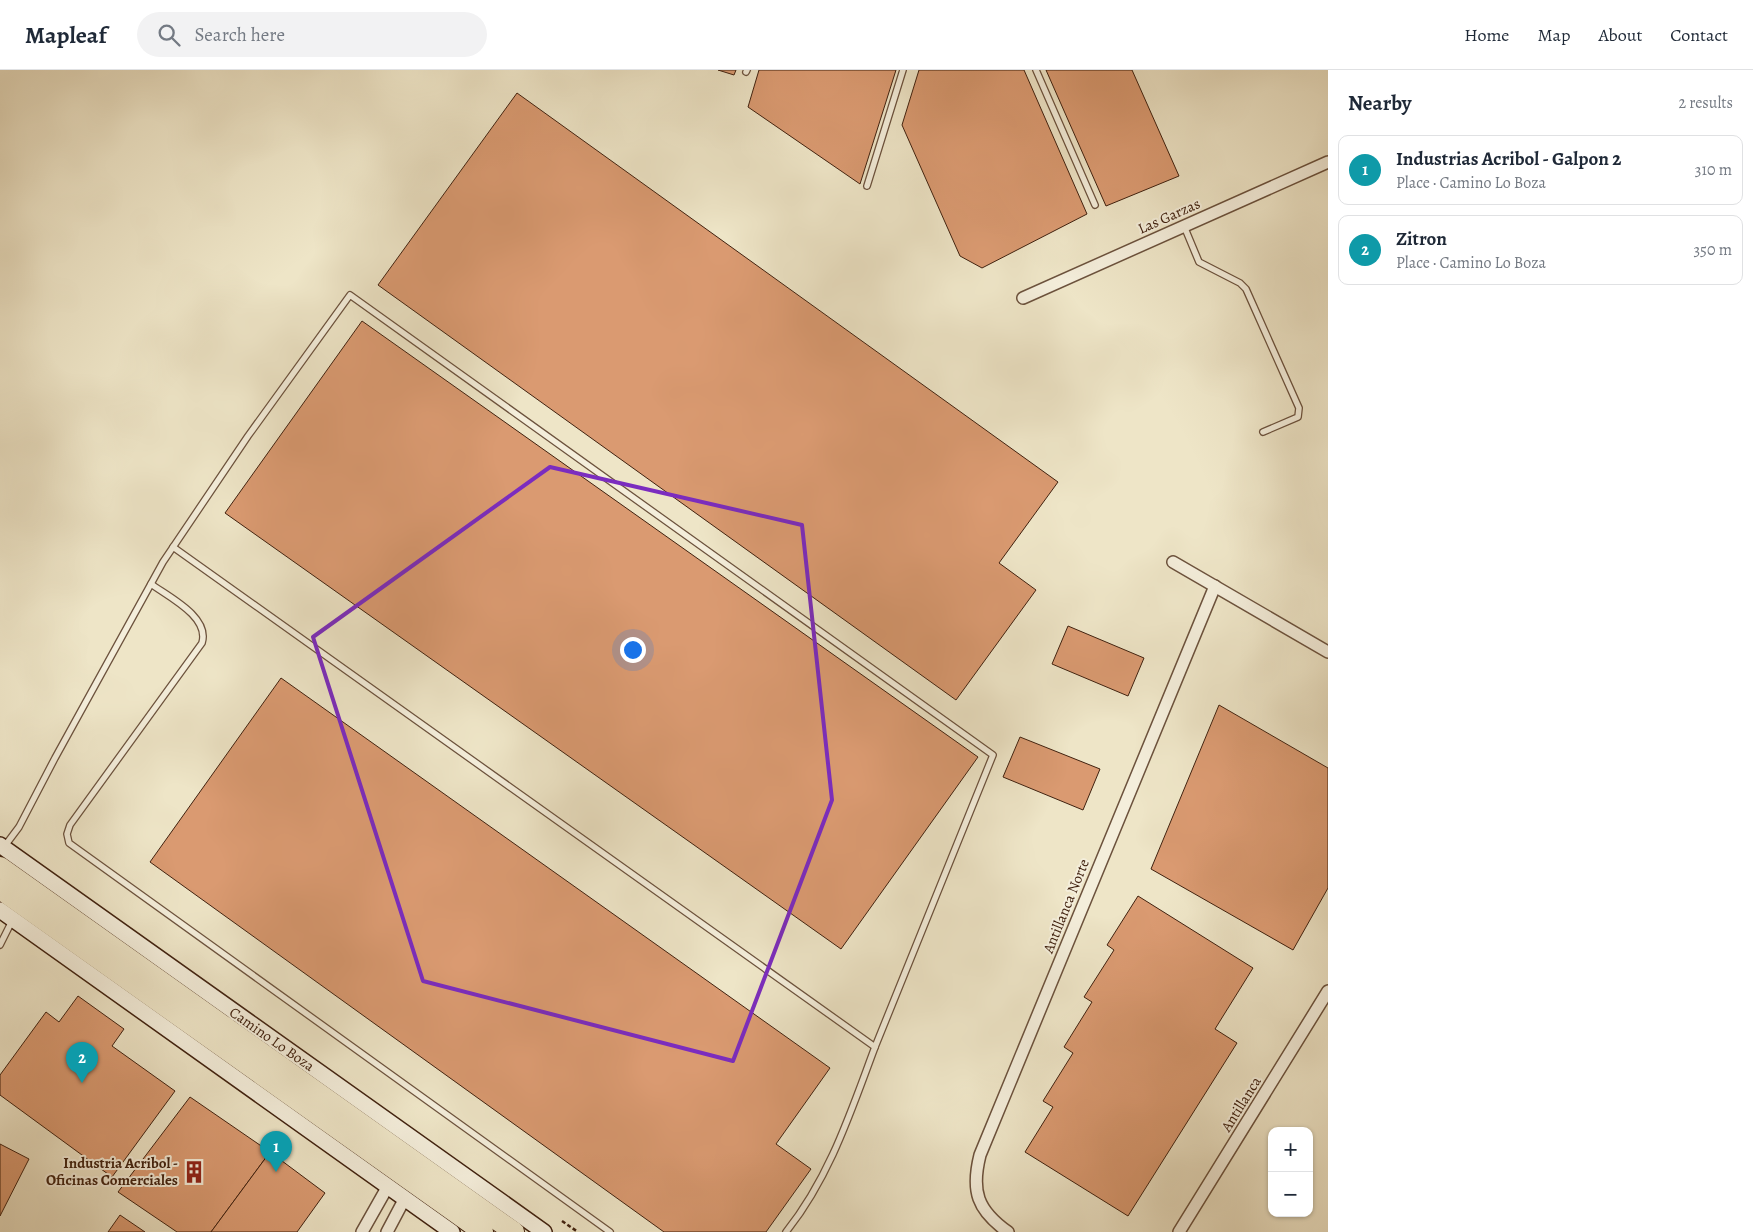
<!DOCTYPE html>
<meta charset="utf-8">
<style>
:root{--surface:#fff;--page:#f2f2f3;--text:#1f2937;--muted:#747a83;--line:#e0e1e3;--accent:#8f2418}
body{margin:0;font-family:Alegreya,serif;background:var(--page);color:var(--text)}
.controls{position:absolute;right:15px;bottom:15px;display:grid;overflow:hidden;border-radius:10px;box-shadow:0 1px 4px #0004}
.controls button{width:45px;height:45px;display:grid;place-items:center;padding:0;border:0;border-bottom:1px solid var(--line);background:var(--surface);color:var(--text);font:25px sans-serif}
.you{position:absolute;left:632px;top:579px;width:18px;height:18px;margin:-12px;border:4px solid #fff;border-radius:50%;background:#1a73e8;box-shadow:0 0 0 8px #1a73e833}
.badge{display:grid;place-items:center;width:32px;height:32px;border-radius:50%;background:var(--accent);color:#fff;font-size:16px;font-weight:700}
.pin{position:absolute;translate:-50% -41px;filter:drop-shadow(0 1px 2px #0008)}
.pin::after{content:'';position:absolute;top:26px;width:18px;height:15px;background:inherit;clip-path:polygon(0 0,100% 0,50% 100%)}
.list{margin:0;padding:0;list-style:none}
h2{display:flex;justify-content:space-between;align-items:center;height:65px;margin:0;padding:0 20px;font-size:21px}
h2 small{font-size:16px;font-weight:400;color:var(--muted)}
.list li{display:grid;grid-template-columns:32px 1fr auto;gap:15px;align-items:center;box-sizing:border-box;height:70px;margin:0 10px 10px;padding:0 10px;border:1px solid var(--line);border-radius:10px}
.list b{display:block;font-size:19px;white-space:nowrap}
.list p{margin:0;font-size:16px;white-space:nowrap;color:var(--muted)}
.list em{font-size:16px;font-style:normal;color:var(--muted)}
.icon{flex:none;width:28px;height:28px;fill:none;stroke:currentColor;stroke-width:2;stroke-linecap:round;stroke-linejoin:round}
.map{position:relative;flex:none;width:1328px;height:1162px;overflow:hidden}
header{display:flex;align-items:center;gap:30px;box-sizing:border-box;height:70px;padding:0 25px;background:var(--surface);border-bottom:1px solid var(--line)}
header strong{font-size:24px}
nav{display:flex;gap:28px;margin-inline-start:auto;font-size:18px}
.search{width:350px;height:45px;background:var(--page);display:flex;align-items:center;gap:12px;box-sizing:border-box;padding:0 18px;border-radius:28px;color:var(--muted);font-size:19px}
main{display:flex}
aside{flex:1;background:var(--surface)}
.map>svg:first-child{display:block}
.building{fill:#da9a71;stroke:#40210f}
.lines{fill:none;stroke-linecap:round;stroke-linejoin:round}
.lane-casing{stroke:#6c523d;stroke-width:8}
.street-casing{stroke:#6c523d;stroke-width:14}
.secondary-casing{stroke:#40210f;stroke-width:18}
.highway-casing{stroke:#40210f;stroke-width:22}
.path{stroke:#40210f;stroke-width:2.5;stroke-dasharray:4 2.5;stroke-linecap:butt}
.lane{stroke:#f4eedb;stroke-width:5.5}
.street{stroke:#f4eedb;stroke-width:11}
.secondary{stroke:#f4eedb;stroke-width:15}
.highway{stroke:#eee5c7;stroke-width:20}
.marked{fill:none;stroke:#7b2cbf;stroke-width:4;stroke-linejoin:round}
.labels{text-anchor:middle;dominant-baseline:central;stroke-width:4;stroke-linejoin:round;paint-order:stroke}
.street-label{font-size:15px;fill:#40210f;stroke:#f4eedb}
.poi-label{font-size:15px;font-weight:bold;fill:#40210f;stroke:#f4eedb;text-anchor:end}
</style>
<header>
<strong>Mapleaf</strong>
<div class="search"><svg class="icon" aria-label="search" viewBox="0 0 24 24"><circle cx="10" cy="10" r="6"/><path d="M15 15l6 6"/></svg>Search here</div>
<nav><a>Home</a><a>Map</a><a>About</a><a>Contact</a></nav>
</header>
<main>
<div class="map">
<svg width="1328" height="1162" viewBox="0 0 1328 1162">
<rect width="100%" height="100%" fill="#eee5c7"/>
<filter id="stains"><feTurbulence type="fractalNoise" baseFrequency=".004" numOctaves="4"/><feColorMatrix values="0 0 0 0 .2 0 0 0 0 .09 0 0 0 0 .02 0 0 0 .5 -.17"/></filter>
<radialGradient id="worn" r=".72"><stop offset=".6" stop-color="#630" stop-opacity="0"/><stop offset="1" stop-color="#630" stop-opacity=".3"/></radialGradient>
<g class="building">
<polygon points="718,0 736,0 734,5"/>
<polygon points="759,0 896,0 860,114 748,37"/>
<polygon points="919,0 1024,0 1087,144 982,198 960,186 902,55"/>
<polygon points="1046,0 1132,0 1179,106 1106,136"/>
<polygon points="517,23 1058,412 999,493 1036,520 956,630 378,215"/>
<polygon points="362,251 978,687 841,879 225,443"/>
<polygon points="1068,556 1144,588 1128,626 1052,594"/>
<polygon points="281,608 830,998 776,1074 811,1099 766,1162 664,1162 150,792"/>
<polygon points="1219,635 1328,698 1328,818 1293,880 1151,799"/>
<polygon points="1020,667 1100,699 1083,740 1003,707"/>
<polygon points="1138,826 1253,898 1215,959 1237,973 1128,1146 1025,1082 1053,1037 1043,1031 1073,983 1064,977 1092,932 1084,927 1114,880 1107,875"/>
<polygon points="78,926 124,959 112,976 175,1021 112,1107 0,1025 0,1005 46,942 59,952"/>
<polygon points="190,1027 270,1082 211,1162 177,1162 118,1122"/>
<polygon points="0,1074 29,1089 0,1146"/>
<polygon points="270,1082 325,1123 297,1162 211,1162"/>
<polygon points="120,1145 145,1162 108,1162"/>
</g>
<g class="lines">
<defs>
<g id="lane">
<polyline points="1036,0 1095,135"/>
<polyline points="746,2 747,0"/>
<polyline points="867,116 903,0"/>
<polyline points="1184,156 1199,192 1240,213 1246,219 1299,338 1298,347 1263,362"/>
<path d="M173,477L875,977C851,1041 830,1107 786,1162"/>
<path d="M151,514C169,527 210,547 202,573L70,755L67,764L69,773L610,1162"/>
<polyline points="4,777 19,757 55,688 163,492 248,366 350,225 993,685 875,977"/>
<polyline points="0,875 12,851"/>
</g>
<g id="street">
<polyline points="1023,228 1328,92"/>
<polyline points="1173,492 1328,582"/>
<polyline points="362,1162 388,1116"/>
<polyline points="387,1162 405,1128"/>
<path d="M1008,1162C977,1140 971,1121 980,1085L1215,516"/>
<polyline points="1179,1162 1328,921"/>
</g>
<g id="secondary">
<polyline points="0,775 544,1162"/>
<polyline points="0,840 452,1162"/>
</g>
<g id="highway">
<polyline points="0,797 514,1162"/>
<polyline points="0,819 483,1162"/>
</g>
</defs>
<use href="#lane" class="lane-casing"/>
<use href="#street" class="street-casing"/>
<use href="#secondary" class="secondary-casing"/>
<use href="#highway" class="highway-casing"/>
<polyline class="path" points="562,1151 578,1162"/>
<use href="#lane" class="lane"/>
<use href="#street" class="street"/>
<use href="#secondary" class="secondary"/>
<use href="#highway" class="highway"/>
</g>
<path class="marked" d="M550,397L802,455L832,730L733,991L423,911L313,567Z"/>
<defs>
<symbol id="building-bare" viewBox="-9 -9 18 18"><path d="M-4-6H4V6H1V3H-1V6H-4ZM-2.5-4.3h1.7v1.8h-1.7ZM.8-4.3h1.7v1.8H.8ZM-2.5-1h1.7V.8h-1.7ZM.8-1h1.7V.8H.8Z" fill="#8f2418" stroke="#f4eedb" stroke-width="2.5" paint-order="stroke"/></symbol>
</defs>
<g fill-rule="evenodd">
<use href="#building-bare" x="178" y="1086" width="32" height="32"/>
</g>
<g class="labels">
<g class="street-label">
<text transform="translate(1169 146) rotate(-24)">Las Garzas</text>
<text transform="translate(1066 836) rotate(-68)">Antillanca Norte</text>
<text transform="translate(272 969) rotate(35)">Camino Lo Boza</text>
<text transform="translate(1241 1034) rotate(-58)">Antillanca</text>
</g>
<g class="poi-label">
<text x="178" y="1093">Industria Acribol -<tspan x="178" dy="17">Oficinas Comerciales</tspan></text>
</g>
</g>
<rect width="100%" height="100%" filter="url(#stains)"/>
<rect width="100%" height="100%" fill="url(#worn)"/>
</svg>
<div class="controls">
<button>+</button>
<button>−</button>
</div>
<div class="you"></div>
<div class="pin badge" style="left:276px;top:1102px;background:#0f9aa8">1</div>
<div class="pin badge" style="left:82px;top:1013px;background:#0f9aa8">2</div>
</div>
<aside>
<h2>Nearby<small>2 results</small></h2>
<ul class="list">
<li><span class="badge" style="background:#0f9aa8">1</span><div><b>Industrias Acribol - Galpon 2</b><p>Place · Camino Lo Boza</p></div><em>310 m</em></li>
<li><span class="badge" style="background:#0f9aa8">2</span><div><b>Zitron</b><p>Place · Camino Lo Boza</p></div><em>350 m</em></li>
</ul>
</aside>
</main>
